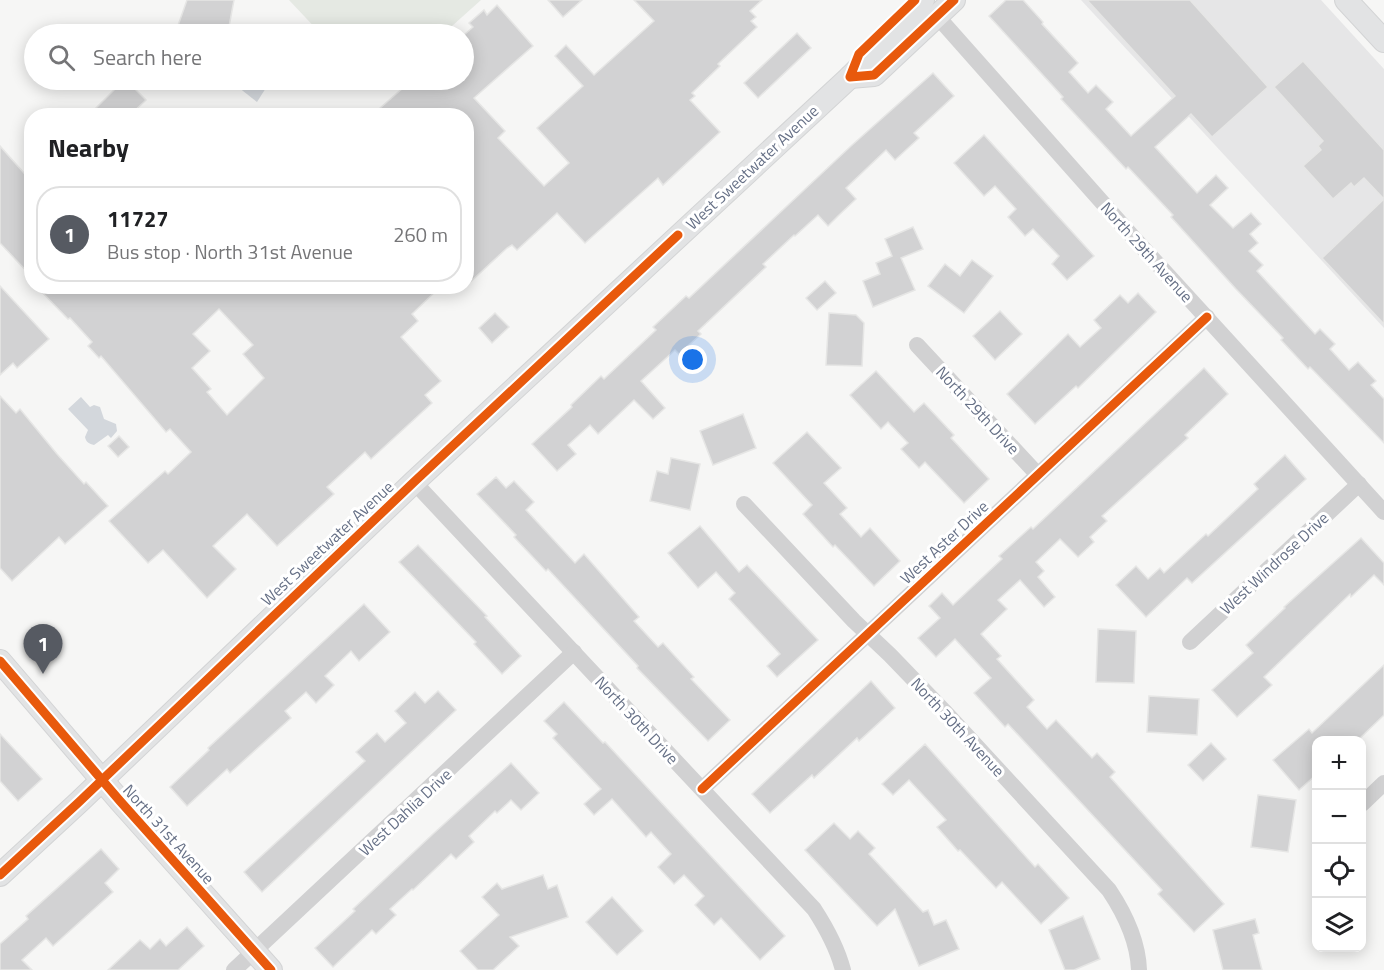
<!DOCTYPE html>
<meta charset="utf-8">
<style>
:root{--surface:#fff;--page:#f6f6f6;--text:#202124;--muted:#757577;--line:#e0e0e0;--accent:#565a62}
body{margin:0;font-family:"Titillium Web",sans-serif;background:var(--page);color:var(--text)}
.controls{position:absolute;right:18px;bottom:18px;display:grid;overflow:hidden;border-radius:12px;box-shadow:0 3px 15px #0003}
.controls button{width:54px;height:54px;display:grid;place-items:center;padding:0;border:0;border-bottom:2px solid var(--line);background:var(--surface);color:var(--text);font:30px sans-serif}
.you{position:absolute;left:693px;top:360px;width:21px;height:21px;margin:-15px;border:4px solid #fff;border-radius:50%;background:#1a73e8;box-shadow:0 0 0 9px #1a73e833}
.badge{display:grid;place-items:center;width:39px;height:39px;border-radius:50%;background:var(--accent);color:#fff;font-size:20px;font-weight:700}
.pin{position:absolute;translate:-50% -50px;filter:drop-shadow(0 2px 3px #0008)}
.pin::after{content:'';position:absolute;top:32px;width:21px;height:18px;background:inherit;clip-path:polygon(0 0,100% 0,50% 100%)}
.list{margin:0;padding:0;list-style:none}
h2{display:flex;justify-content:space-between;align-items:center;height:78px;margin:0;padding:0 24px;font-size:26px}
h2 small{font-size:20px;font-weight:400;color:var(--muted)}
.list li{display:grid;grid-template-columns:39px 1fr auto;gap:18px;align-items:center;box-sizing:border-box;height:96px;margin:0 12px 12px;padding:0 12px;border:2px solid var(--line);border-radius:24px}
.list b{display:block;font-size:22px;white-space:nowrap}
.list p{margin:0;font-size:20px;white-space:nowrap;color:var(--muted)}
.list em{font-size:20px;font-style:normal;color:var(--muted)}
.icon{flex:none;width:33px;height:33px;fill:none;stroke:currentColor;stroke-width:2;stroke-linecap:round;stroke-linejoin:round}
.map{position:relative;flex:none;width:1384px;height:970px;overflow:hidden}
.search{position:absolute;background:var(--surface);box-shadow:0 3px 15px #0003;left:24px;top:24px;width:450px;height:66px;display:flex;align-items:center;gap:15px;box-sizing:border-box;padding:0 21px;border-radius:33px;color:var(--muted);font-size:22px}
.panel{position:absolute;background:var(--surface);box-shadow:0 3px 15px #0003;left:24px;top:108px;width:450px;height:186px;border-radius:24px}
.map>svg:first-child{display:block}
.built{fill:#e6e6e7}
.green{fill:#e5e9e3}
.water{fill:#d3d7dc}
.building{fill:#d2d2d3;stroke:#e6e6e5;stroke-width:1.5;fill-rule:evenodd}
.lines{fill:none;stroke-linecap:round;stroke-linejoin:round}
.secondary-casing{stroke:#d3d4d5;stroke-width:24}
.street{stroke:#d1d1d2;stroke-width:16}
.secondary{stroke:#e2e3e4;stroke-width:22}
.cycleway-casing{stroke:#fff;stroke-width:13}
.cycleway{stroke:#e8590c;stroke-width:9}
.labels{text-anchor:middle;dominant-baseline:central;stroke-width:6;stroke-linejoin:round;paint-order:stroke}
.street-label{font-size:16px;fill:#667086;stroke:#fff}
</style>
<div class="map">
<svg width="1384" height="970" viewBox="0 0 1384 970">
<rect width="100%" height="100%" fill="#f6f6f5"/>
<polygon class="built" points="1081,0 1321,0 1384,69 1384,328"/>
<polygon class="green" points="289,0 481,0 443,34 321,34"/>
<g class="water">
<polygon points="241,80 271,80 257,102 238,87"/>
<path d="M81,397L90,407L94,405L100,407L104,419L116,424L117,431L111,438L108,435L94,445C89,444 86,442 85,437L88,430L68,409Z"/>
</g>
<g class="building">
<polygon points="187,0 234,0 228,32 219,31 218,34 175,34"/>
<polygon points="548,0 582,0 563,17"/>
<polygon points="634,0 762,0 750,11 756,17 751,21 757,27 718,64 720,66 692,93 695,96 690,100 720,132 663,185 658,178 585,243 557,213 517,250 512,245 507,248 466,286 466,116 371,116 412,80 464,80 464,35 473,27 469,23 484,10 487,15 497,5 533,46 474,98 505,131 498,138 544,186 569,163 537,128 583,86 555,56 566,45 594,75 654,21"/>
<polygon points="1006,0 1023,0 1043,22 1042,24 1078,63 1069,72 1088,93 1096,85 1113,102 1106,109 1131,136 1175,96 1087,0 1190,0 1268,87 1212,137 1191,114 1155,147 1197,193 1216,175 1228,188 1210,205 1233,228 1251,213 1261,224 1250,234 1258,243 1249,251 1263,265 1257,271 1315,334 1320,329 1335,344 1330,349 1349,370 1358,362 1376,381 1371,385 1384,399 1384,443 1310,367 1308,369 1281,340 1283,338 1236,289 1171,217 1173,215 1128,167 1126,169 1061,99 1063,97 989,16"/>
<polygon points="797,33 811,48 758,98 744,83"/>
<polygon points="1303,61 1384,150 1384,324 1322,258 1384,199 1364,178 1354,187 1351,183 1333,199 1303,166 1321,150 1318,146 1323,141 1274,87"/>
<polygon points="933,73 954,96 914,133 919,138 895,160 886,150 846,188 856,199 838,216 828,226 818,215 795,236 794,235 763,264 766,267 698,331 701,334 679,354 675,350 641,381 665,408 653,419 634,400 598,434 590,425 568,445 576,454 557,471 532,444 572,407 571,405 601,376 604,379 656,330 653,327 686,296 689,298 851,146"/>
<polygon points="121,83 125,87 129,83 146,100 129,116 88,116"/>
<polygon points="984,135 1094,256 1067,280 1052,264 1059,256 1033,229 1025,236 1008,217 1016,209 995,186 984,196 954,163"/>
<polygon points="0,146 32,182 32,277 0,243"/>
<polygon points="913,227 923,249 901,258 915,290 873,307 863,281 880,274 876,263 892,256 885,239"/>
<polygon points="972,260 993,276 964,313 928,286 945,264 960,276"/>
<polygon points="825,281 836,293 817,310 806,298"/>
<polygon points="0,286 49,339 17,368 13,363 0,375"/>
<path d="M36,286H441L412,314L418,321L401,337L441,381L425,395L432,403L371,459L365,452L327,487L334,494L277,546L247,514L213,546L236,569L207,598L163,550L148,563L109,521L165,471L168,474L191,452L170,429L166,432L101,356L99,358L88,346L92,342L70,318L68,319ZM219,309L253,345L243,354L264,378L227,415L207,392L211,389L192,368L210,351L193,334Z"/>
<polygon points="1138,293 1156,312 1078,388 1076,386 1035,424 1007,394 1068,334 1080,347 1101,328 1094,320 1120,295 1128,303"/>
<polygon points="1000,311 1022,334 995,360 973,336"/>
<polygon points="495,313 509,327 492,343 479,328"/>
<polygon points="829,313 856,315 864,323 862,366 826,365"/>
<polygon points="1204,368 1228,394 1185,435 1188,438 1102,516 1107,521 1090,537 1094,542 1078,557 1060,539 1036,562 1044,571 1038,577 1055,597 1044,607 1020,580 998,600 1007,609 981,634 1001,656 997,659 1034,700 1027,707 1047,729 1056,720 1092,758 1097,753 1115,772 1110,777 1224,904 1194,932 1158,894 1162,890 1008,724 1005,727 974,693 991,678 955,639 936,657 918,638 940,618 929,606 942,593 953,605 1002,559 999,556 1031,527 1033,529"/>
<polygon points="876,371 914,412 924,403 954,435 951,438 989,479 964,503 925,462 919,468 901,449 908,443 888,422 881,429 850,395"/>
<polygon points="0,396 16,413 20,409 57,454 84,484 86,482 108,506 65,544 59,537 12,581 0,568"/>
<polygon points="743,414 756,448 713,465 700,431"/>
<polygon points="807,432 841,468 824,483 847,508 840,514 861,537 870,528 900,561 874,586 835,545 833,547 803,514 812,505 773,463"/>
<polygon points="119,436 129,447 118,457 108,446"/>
<polygon points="1285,455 1306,479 1192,583 1187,578 1146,617 1116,585 1136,566 1148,579 1160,568 1164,573 1206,534 1208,536 1258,489 1254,484"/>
<polygon points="671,458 700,464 690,510 650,501 657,471 668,474"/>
<polygon points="496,477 506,488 514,481 534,502 526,510 575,563 584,554 639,617 634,621 658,647 663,643 694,677 691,679 730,720 708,741 637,668 638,666 548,569 546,571 514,537 516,535 477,494"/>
<polygon points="700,526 739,572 747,565 818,640 777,677 767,666 780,654 729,599 735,593 716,572 698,588 668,553"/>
<polygon points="1361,538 1384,563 1384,585 1374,575 1351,597 1350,594 1264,677 1272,685 1237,717 1212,690 1253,653 1246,645 1285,608 1284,607"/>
<polygon points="418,545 487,616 485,617 521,656 502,674 474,644 476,642 399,562"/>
<polygon points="364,604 390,632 359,661 351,651 325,676 334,685 316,703 306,692 285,711 291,718 230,773 227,769 187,806 170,787 209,750 208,748"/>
<polygon points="1098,629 1136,631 1134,683 1096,682"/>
<polygon points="1384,665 1384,715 1357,741 1317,741 1317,774 1299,790 1273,760 1309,729 1312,733"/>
<polygon points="871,681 895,708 859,741 857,738 814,778 812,775 770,813 752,794"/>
<polygon points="438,691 456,710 262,892 244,872 365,761 356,752 377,733 385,742 406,723 395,711 415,692 425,703"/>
<polygon points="1149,696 1199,699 1197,735 1147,732"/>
<polygon points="564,702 603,743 605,742 785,936 760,960 721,918 714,925 695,905 704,896 684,875 674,884 658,867 671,854 651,832 646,837 612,799 594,815 584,804 601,789 553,738 557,734 544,721"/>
<polygon points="0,734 42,779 18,801 0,781"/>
<polygon points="1211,743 1226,759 1203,781 1188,765"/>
<polygon points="925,744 1035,867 1038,864 1069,898 1041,924 1002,882 996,888 960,850 958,851 937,827 946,820 909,780 893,795 882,784"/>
<polygon points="511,763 539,793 521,810 511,800 497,813 495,811 469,836 474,842 456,859 451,854 413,890 412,889 390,909 396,915 376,934 372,930 333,967 315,948 355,911 353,909 433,834"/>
<polygon points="1258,795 1296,800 1288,852 1251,847"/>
<polygon points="834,823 850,839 858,831 875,848 869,854 923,912 928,910 934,925 946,920 959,949 919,966 895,909 877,926 805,850"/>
<polygon points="101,849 119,869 105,883 113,892 53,946 46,938 22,960 32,970 0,970 0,944 28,919 26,916"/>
<polygon points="543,875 548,889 557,885 568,917 510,937 519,946 493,970 478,970 460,951 499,915 482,897 497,883 502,889"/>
<polygon points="612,897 643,931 617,955 586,922"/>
<polygon points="1083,916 1100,959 1074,970 1065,970 1049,930"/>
<polygon points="1255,919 1259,933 1253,935 1262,970 1223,970 1213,930"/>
<polygon points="187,927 204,946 178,970 108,970 140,940 150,949 160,939 166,946"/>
</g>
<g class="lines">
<defs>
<g id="secondary">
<polyline points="1346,0 1384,41"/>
<polyline points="850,77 874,75 954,0"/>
<polyline points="0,661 120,801 271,970"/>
<polyline points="0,875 79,802 414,482 850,77 915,12 923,0"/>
</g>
</defs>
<use href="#secondary" class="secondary-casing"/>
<g class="street">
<polyline points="937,16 1132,236 1384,512"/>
<polyline points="917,345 1038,475"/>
<path d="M414,482L814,909C827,929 837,947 843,970"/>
<path d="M744,504L854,621L890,655L944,711L1109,890C1125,914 1138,941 1139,970"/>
<polyline points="1190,642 1359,484"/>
<polyline points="702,789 1207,317"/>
<polyline points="1362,804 1384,783"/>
<polyline points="234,970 574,652"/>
</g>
<use href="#secondary" class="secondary"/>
<defs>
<g id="cycleway">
<polyline points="915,0 859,54 850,77 874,75 954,0"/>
<polyline points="0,661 120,801 271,970"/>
<polyline points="702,789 1207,317"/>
<polyline points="0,875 79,802 414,482 678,235"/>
</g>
</defs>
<use href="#cycleway" class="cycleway-casing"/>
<use href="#cycleway" class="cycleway"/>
</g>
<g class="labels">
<g class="street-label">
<text transform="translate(752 167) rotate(-43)">West Sweetwater Avenue</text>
<text transform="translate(1147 252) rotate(48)">North 29th Avenue</text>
<text transform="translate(978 410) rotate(47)">North 29th Drive</text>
<text transform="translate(944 542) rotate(-43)">West Aster Drive</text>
<text transform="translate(327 543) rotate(-43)">West Sweetwater Avenue</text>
<text transform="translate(1274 563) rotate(-43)">West Windrose Drive</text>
<text transform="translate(637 720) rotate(47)">North 30th Drive</text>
<text transform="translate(958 727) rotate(47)">North 30th Avenue</text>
<text transform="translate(405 812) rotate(-43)">West Dahlia Drive</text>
<text transform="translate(169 834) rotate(48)">North 31st Avenue</text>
</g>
</g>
</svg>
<div class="controls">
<button>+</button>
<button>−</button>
<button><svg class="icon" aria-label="locate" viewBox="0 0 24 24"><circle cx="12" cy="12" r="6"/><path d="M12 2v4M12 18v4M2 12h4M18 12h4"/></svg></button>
<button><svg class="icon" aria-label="layers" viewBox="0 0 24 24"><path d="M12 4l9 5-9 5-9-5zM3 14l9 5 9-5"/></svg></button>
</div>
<div class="you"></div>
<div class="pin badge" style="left:43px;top:674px">1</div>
<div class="search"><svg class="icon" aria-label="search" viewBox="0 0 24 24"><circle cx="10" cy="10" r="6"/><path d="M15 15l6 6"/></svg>Search here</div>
<section class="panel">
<h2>Nearby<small></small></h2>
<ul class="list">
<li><span class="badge">1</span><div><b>11727</b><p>Bus stop · North 31st Avenue</p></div><em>260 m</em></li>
</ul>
</section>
</div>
